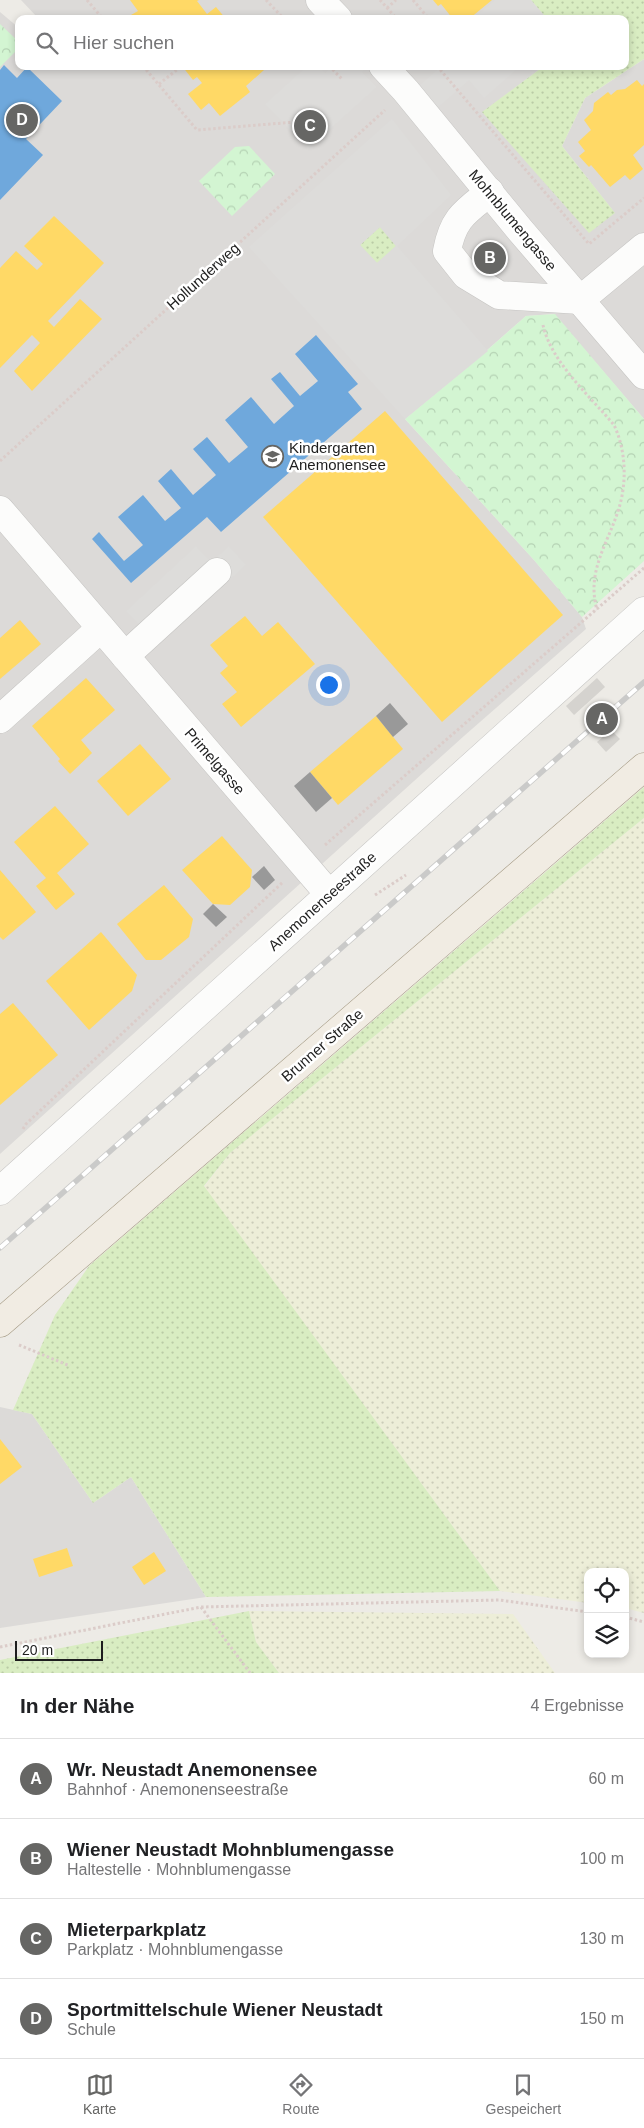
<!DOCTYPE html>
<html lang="de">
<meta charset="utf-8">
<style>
:root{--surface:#fff;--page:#f2f2f2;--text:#202124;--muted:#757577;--line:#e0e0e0;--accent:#666664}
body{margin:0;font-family:Helvetica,sans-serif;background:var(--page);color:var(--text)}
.controls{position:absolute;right:15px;bottom:15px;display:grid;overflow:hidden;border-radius:10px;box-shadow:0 2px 8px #0003}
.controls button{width:45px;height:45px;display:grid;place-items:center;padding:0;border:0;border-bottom:1px solid var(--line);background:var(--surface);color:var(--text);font:25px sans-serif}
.scale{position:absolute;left:15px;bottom:12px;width:88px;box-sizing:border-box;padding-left:5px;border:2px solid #1e1e1e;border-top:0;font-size:14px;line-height:18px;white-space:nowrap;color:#1e1e1e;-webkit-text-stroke:4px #fff;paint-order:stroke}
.you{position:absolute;left:328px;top:684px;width:18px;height:18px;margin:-12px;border:4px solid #fff;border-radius:50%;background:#1a73e8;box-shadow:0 0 0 8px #1a73e833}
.badge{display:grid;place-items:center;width:32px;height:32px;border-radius:50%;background:var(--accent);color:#fff;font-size:16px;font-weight:700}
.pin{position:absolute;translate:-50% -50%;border:2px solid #fff;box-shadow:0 1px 5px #0006}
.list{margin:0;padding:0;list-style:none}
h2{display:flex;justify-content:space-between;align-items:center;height:65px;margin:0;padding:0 20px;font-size:21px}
h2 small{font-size:16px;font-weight:400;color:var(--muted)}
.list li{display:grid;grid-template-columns:32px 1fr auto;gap:15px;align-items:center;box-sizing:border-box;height:80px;padding:0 20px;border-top:1px solid var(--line)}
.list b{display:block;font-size:19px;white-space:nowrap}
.list p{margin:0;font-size:16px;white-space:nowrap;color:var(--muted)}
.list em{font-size:16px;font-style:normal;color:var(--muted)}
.icon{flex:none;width:28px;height:28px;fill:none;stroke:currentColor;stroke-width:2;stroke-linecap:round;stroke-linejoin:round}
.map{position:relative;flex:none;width:644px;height:1673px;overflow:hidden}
.search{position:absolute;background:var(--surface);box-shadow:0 2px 8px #0003;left:15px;right:15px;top:15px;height:55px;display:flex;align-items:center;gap:12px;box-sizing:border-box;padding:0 18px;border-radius:10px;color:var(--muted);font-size:19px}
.sheet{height:385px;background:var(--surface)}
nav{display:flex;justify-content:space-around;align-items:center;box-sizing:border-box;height:70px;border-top:1px solid var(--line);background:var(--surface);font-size:14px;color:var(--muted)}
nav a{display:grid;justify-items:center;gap:2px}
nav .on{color:var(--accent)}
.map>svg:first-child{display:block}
.residential{fill:#dcdad8}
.farmland{fill:url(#farmland-dots)}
.grass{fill:url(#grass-dots)}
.park{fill:url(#park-crowns)}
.parking{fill:#dddcda;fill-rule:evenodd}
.homes{fill:#ffd966}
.schools{fill:#6fa8dc}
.industry{fill:#999}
.building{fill:#d5d3cf}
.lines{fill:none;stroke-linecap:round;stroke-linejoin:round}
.minor-casing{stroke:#c5c4c2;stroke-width:29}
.major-casing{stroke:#a39882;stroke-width:29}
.path{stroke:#dbccc9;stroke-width:3;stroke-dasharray:2.5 2.5;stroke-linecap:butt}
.minor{stroke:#fcfcfb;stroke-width:28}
.major{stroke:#f1ece3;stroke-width:28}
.rail-casing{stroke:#cacac9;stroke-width:5.5}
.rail{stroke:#fff;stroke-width:4;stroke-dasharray:11;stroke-linecap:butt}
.labels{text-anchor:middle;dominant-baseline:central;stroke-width:5;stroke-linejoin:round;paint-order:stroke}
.street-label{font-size:15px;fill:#1e1e1e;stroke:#fff}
.poi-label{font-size:15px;fill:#1e1e1e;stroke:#fff;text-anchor:start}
</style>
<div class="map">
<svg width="644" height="1673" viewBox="0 0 644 1673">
<defs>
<pattern id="farmland-dots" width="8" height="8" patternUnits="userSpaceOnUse" patternTransform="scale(1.25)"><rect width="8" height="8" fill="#edeed8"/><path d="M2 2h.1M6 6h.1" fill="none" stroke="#cbccb9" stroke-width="1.8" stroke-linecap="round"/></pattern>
<pattern id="grass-dots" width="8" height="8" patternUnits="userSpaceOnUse" patternTransform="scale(1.25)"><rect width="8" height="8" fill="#d9edc2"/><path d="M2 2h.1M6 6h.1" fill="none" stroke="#bacba6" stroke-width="1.8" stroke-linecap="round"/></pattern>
<pattern id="park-crowns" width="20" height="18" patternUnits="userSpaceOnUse" patternTransform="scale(1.25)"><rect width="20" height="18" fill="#d3f5d2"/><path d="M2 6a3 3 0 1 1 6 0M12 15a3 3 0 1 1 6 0" fill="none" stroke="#b5d2b4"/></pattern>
</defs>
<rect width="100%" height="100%" fill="#edebe6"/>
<g class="residential">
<polygon points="21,0 531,0 547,19 36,19 37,17"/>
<polygon points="0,12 19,28 19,66 544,66 483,112 614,212 562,146 585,98 644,59 644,419 554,314 526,316 468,367 405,419 534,560 582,617 586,629 464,736 0,1154"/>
<polygon points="0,1407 32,1414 93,1503 131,1477 206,1597 0,1628"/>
</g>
<g class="farmland">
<polygon points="644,818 644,1613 625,1608 625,1572 588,1572 588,1603 500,1591 204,1187 230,1153"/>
<polygon points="249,1611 513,1614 555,1673 279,1673 256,1642"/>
</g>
<g class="grass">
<polygon points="531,0 644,0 644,59 585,98 562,146 615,213 589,233 482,112 544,66 625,66 625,19 547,19"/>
<polygon points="380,227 396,246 377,263 360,245"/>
<polygon points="644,787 644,818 230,1153 204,1186 500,1591 206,1597 131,1477 93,1503 32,1414 13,1410 55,1315 89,1266"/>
<polygon points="249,1611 256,1642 279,1673 0,1673 0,1660"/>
</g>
<g class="park">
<polygon points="0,24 19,42 19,48 0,67"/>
<polygon points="249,146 275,174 232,216 199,181 235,147"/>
<polygon points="555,314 644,419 644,561 582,617 534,560 405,419 468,367 526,316"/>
</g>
<g class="parking">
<polygon points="495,0 531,0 547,19 473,19"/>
<polygon points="307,66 319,66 325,73 332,66 368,66 362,72 377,87 308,149 265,104"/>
<polygon points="442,66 520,66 484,98 469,80 436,109 418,87"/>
<path d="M392,119L451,195L397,246L488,351L405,419L249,247ZM380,227L396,246L377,263L360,245Z"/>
<polygon points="196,546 211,562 229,546 246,565 158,645 126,611"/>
</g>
<g class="homes">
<polygon points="130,0 199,0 197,1 207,14 216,7 226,19 134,19 131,15 138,11"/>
<polygon points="433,0 492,0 469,19 453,19 441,4 438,6"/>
<polygon points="182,66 261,66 264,70 246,86 250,92 220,116 209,103 201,110 188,94 202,83 197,77 193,80"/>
<polygon points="637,80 642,86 644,84 644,145 633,155 643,169 630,180 625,175 610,187 591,165 589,167 579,156 585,151 578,142 591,130 584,120 593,111 594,103 608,92 611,95 617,90 625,89"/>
<polygon points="54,216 104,263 48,321 54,327 80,299 102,319 32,391 14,371 40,343 32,335 0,368 0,268 16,251 37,270 43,264 24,246"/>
<polygon points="385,411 563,615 442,722 263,517"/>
<polygon points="245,616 262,636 278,622 315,664 241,727 222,704 237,692 220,673 228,666 210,645"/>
<polygon points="20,620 41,644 0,679 0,638"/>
<polygon points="86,678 115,710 81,740 92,753 70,774 58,761 60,759 32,726"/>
<polygon points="376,716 403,749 338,805 310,772"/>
<polygon points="140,744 171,779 128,816 97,781"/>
<polygon points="55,806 89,844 57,873 75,894 56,910 36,886 46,878 14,842"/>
<polygon points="222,836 252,870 250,887 230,905 213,904 182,870"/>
<polygon points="0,870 36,912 3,940 0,937"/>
<polygon points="164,885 193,919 189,937 161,960 146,960 117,924"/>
<polygon points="101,932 137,975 132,991 89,1030 46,981"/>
<polygon points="13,1003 58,1055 0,1105 0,1014"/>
<polygon points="0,1439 22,1467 0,1484"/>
<polygon points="67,1548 73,1566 39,1577 33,1559"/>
<polygon points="154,1552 166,1571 144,1585 132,1567"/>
</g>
<g class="schools">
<polygon points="4,65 17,78 27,67 62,101 26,139 43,155 0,200 0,70"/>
<polygon points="316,335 358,384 348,392 362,409 221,532 207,517 131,583 92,539 99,532 124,561 143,545 118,517 143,495 165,521 181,508 158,481 171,469 193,495 216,475 193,449 207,437 229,463 248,447 225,420 251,397 274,424 294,406 271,379 280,372 300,396 318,381 295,354"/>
</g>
<g class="industry">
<polygon points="390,703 408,724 393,737 376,716"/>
<polygon points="310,772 332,798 316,812 294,786"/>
<polygon points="264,866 275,880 264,890 252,877"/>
<polygon points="213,904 227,917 216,927 203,914"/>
</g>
<g class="building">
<polygon points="597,678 605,687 574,715 566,706"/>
<polygon points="611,730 620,739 606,752 597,742"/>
</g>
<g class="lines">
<defs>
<g id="minor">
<polyline points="320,0 338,19"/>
<polyline points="383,66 406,91 520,230 644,375"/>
<path d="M490,192C465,212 453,218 447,251L466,275L499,295L580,300"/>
<polyline points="580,300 644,247"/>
<polyline points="0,510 329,894"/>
<polyline points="125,656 217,572"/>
<polyline points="0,719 101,628"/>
<polyline points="0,1191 644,611"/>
</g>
<polyline id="major" points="0,1323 644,767"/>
</defs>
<use href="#minor" class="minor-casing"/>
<use href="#major" class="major-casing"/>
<g class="path">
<polyline points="87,0 103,19"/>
<polyline points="266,0 284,19"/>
<polyline points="380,0 397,19"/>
<polyline points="413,0 429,19"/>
<polyline points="387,8 396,0"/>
<polyline points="143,66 197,130 295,122"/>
<polyline points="329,66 342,79"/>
<polyline points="437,66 589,244 644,198"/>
<polyline points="159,84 178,69"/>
<path d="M543,325C551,362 590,396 614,425C626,450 627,482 619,508C608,544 586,571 597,610"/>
<polyline points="0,461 385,110"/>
<polyline points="325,845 644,568"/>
<polyline points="375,895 406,875"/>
<polyline points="23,1129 26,1124 283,882"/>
<polyline points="19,1345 70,1366"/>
<polyline points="201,1607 250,1673"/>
<polyline points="625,1617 644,1622"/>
<polyline points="0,1647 201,1607 499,1600 588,1612"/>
</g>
<use href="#minor" class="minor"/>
<use href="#major" class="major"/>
<defs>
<polyline id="rail" points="0,1248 644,682"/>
</defs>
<use href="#rail" class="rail-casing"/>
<use href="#rail" class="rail"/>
</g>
<defs>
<symbol id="school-ring" viewBox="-11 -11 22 22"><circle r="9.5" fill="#fff" stroke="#666664" stroke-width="1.5"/><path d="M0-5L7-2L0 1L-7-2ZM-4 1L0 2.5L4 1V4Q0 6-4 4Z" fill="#666664"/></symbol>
</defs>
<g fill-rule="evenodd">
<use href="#school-ring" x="260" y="444" width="25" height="25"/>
</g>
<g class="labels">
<g class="street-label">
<text transform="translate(513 220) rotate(50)">Mohnblumengasse</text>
<text transform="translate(203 276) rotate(-42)">Hollunderweg</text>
<text transform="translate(215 761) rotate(49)">Primelgasse</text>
<text transform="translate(322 901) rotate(-42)">Anemonenseestraße</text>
<text transform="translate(322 1045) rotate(-41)">Brunner Straße</text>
</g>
<g class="poi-label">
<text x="289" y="447">Kindergarten<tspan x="289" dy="17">Anemonensee</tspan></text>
</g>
</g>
</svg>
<div class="controls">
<button><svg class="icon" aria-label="locate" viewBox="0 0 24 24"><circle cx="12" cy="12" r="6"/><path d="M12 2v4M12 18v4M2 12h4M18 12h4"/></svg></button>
<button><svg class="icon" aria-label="layers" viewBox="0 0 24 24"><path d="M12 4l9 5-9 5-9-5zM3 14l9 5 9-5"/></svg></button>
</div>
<div class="scale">20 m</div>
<div class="you"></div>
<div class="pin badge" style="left:602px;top:719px">A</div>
<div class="pin badge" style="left:490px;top:258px">B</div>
<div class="pin badge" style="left:310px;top:126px">C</div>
<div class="pin badge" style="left:22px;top:120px">D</div>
<div class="search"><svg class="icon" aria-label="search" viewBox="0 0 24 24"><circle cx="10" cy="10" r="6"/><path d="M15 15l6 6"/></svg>Hier suchen</div>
</div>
<section class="sheet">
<h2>In der Nähe<small>4 Ergebnisse</small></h2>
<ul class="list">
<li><span class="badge">A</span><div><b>Wr. Neustadt Anemonensee</b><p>Bahnhof · Anemonenseestraße</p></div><em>60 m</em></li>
<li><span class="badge">B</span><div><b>Wiener Neustadt Mohnblumengasse</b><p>Haltestelle · Mohnblumengasse</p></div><em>100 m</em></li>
<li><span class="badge">C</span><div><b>Mieterparkplatz</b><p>Parkplatz · Mohnblumengasse</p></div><em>130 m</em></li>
<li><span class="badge">D</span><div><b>Sportmittelschule Wiener Neustadt</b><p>Schule</p></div><em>150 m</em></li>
</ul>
</section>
<nav>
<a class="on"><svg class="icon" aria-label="map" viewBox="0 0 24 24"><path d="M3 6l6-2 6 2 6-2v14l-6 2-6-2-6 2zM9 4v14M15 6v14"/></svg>Karte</a>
<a><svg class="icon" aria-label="directions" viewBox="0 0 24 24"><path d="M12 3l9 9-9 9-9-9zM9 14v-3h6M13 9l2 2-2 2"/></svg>Route</a>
<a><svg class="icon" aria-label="saved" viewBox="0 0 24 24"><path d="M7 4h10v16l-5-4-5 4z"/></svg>Gespeichert</a>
</nav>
